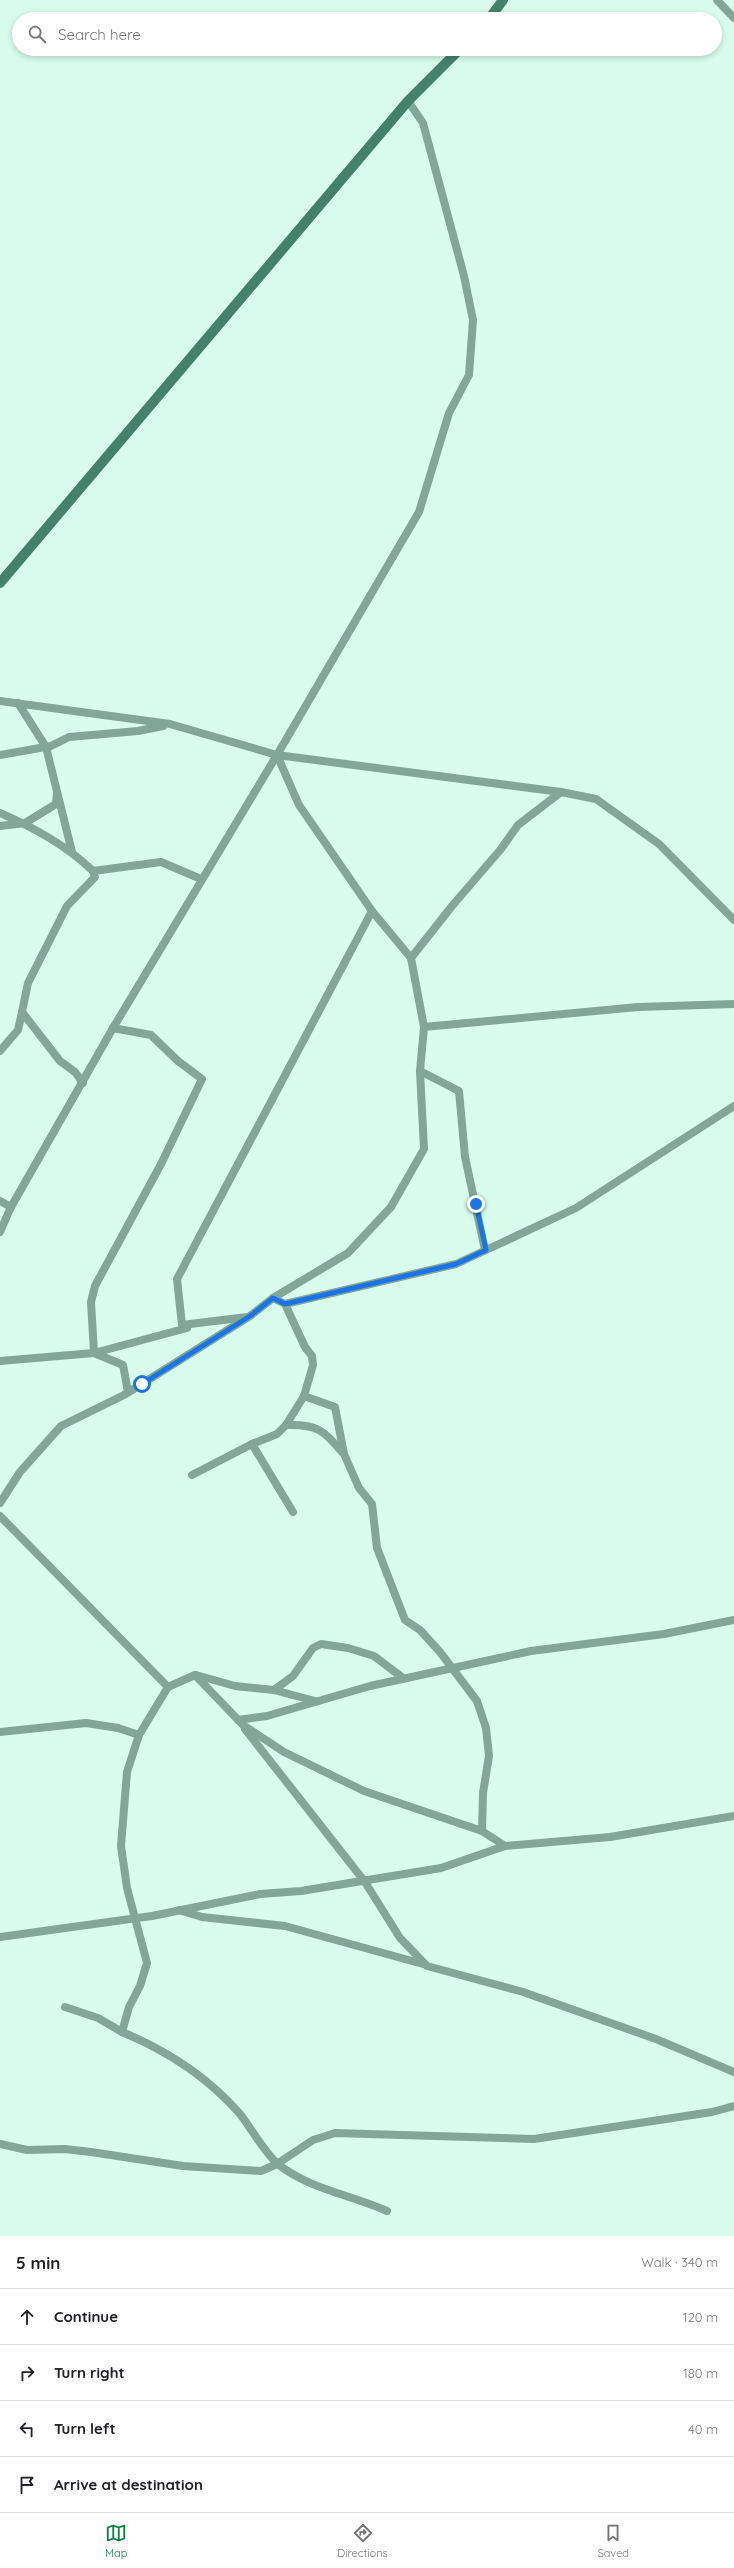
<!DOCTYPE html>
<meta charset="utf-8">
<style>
:root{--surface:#fff;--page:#f6f6f6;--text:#202124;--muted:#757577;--line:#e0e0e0;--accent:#0b8043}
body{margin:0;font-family:Quicksand,sans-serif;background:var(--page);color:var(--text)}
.stop{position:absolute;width:12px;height:12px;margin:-9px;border:3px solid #1a73e8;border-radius:50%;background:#fff}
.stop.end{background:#1a73e8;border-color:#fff;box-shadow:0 1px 4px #0008}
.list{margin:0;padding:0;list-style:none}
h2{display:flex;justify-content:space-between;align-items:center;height:52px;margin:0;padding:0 16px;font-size:17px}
h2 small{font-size:13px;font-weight:400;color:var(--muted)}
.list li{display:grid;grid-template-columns:26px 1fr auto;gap:12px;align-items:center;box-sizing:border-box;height:56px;padding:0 16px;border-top:1px solid var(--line)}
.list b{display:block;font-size:15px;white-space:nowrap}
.list em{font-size:13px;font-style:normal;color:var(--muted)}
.icon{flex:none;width:22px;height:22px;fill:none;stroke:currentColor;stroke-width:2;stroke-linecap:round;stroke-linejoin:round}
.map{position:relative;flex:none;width:734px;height:2236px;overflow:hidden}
.search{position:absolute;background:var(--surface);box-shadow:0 2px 6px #0003;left:12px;right:12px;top:12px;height:44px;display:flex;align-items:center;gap:10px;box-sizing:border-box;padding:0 14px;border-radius:22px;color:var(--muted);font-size:15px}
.sheet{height:276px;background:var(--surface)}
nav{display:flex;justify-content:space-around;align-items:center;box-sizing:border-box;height:56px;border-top:1px solid var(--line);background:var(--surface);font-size:11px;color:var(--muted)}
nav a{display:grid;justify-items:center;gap:2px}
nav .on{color:var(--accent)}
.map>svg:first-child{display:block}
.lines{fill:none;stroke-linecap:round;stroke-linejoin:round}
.street{stroke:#80a797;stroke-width:8}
.secondary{stroke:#44816b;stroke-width:10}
.route{stroke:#1a73e8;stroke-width:5}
</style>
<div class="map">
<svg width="734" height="2236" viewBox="0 0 734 2236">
<rect width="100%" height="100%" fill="#d8fded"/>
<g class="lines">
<g class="street">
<polyline points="717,0 734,18"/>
<polyline points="0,701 170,724 277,755 561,792 596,799 659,844 734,920"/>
<polyline points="18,703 46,747 72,852"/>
<polyline points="0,755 51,746 69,737 138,731 163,726"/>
<path d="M0,813C34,828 66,845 93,871L161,862L201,879"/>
<polyline points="0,826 25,823 56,804 57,793"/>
<polyline points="411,958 452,906 501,849 518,825 561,792"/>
<polyline points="22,1012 28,983 67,906 95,877 93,871"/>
<polyline points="424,1027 638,1007 734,1004"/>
<polyline points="113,1028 151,1035 178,1061 202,1079 161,1164 95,1286 91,1302 94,1353 123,1365 128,1392"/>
<polyline points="0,1051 18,1030 22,1012 60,1061 75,1072 83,1083"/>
<polyline points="420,1071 459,1091 465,1157 485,1250"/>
<polyline points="0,1201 11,1207"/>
<polyline points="0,1232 11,1207 113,1028 277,755 419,512 449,413 469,375 473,320 464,276 423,123 408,101"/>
<polyline points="273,1298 285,1304 456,1264 576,1208 734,1106"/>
<polyline points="182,1325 177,1279 372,911"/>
<polyline points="0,1361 94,1353 187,1328 182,1325 247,1317"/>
<polyline points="304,1396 335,1407 344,1454 359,1488 372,1504 377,1548 405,1620 420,1630 440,1652 477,1701 486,1728 489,1756 483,1793 482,1831"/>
<path d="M286,1425C318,1424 323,1430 343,1453"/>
<polyline points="252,1444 293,1512"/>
<polyline points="192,1475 252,1444 277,1434 286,1425 304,1396 313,1365 312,1356 305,1347 285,1304"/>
<polyline points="0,1503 20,1472 61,1426 124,1395 250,1316 273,1298 348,1253 391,1207 424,1149 420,1071 424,1027 411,958 372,911 299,805 277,755"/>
<polyline points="0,1516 168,1687"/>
<polyline points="196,1675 235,1686 274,1690 315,1701"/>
<polyline points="274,1690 293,1676 313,1648 321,1644 348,1648 374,1656 403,1678"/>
<polyline points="238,1720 267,1716 370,1686 531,1651 664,1634 734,1620"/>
<polyline points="245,1729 365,1882 400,1938 427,1966 523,1992 656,2039 734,2072"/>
<polyline points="0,1732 86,1723 118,1728 139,1735"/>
<polyline points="179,1910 202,1917 285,1926 423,1964"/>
<polyline points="0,1937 152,1916 260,1894 301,1891 441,1868 505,1846 610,1837 734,1816"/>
<polyline points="65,2007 98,2018 122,2032"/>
<polyline points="0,2144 27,2150 65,2149 91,2152 183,2166 261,2171 277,2164 313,2140 335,2133 534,2139 712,2112 734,2106"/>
<path d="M387,2211C351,2195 310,2189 279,2165C266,2155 251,2128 240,2114C207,2076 168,2051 122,2032L129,2007L140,1986L147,1963L127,1888L121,1846L127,1772L139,1735L168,1687L195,1675L243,1725L284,1752L364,1791L482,1831L505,1846"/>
</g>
<g class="secondary">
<polyline points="489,19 503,0"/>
<polyline points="0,583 408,101 460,49"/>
</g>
</g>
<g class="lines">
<polyline class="route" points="142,1384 250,1316 273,1298 285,1304 456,1264 486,1250 476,1204"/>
</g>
</svg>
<div class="stop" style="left:142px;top:1384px"></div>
<div class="stop end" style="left:476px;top:1204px"></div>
<div class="search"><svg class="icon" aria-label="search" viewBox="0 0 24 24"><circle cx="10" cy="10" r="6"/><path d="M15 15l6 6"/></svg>Search here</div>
</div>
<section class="sheet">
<h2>5 min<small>Walk · 340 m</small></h2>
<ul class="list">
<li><svg class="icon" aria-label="ahead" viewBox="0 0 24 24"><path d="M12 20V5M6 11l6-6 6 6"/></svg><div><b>Continue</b></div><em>120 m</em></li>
<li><svg class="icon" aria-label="right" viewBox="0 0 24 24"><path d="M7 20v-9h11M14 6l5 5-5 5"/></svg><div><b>Turn right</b></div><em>180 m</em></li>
<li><svg class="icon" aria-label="left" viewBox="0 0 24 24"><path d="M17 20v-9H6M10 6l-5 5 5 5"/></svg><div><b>Turn left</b></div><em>40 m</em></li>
<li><svg class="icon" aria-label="arrive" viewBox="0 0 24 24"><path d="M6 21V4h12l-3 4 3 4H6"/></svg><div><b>Arrive at destination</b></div></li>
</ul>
</section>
<nav>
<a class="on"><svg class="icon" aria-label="map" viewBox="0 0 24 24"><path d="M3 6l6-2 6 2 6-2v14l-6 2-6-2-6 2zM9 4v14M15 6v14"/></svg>Map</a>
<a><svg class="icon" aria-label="directions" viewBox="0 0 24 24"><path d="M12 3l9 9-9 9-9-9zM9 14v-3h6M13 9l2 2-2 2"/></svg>Directions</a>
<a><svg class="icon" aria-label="saved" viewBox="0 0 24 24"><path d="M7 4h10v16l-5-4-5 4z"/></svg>Saved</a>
</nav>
